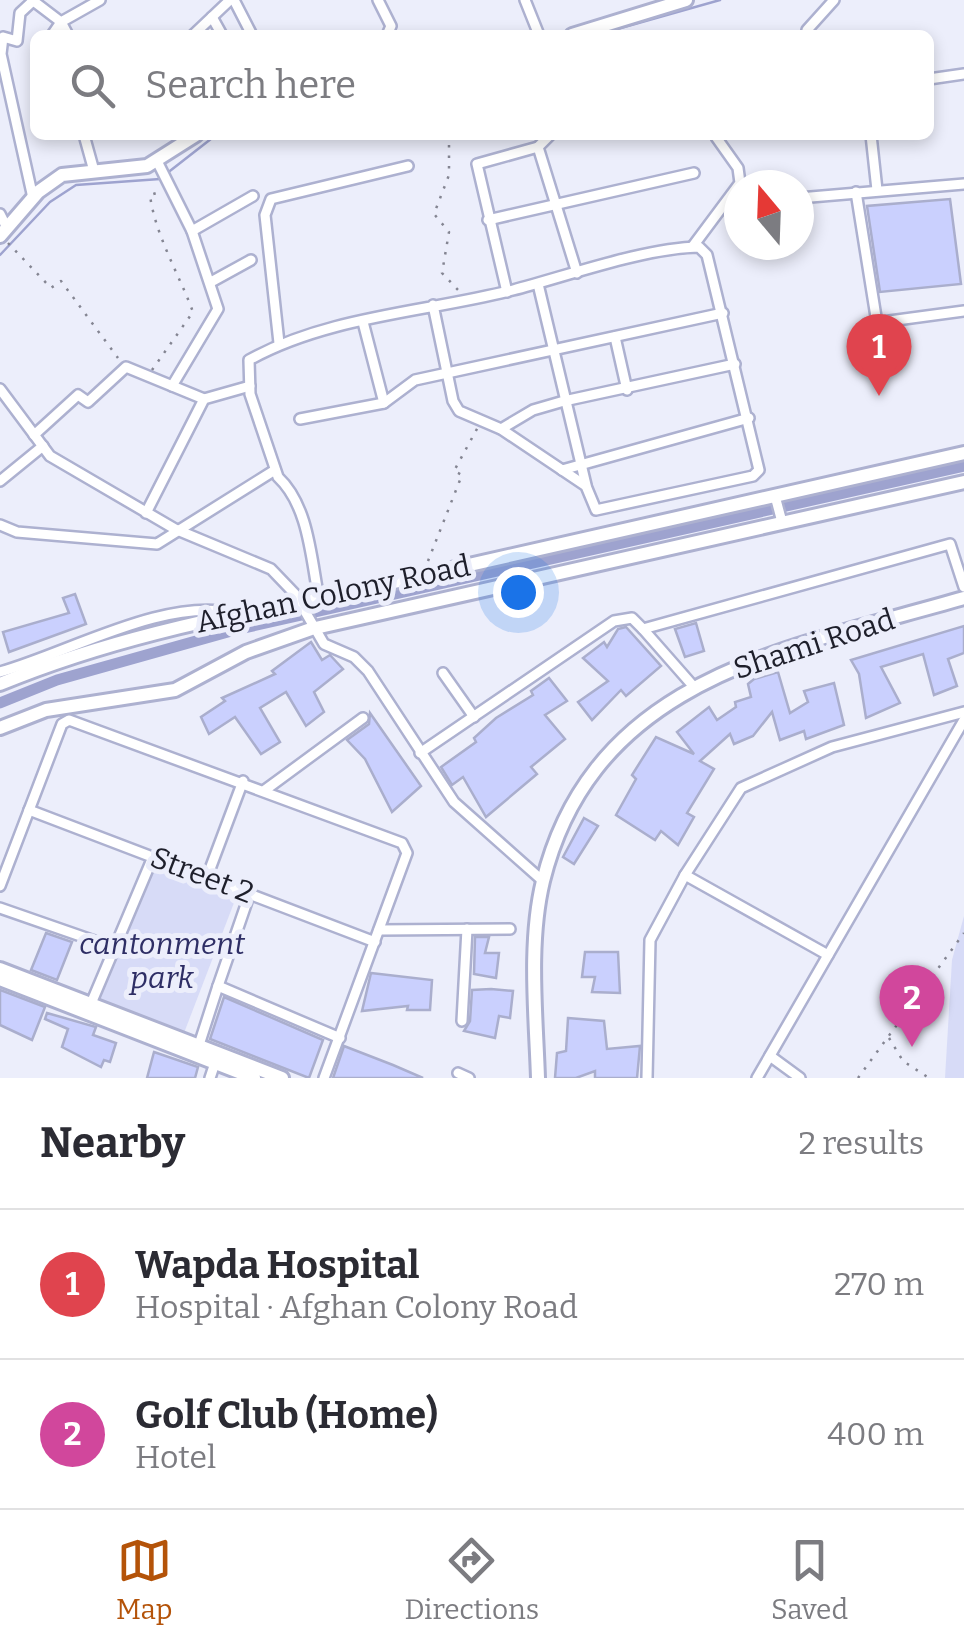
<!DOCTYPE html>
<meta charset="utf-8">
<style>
:root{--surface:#fff;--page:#f2f2f3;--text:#2b2b33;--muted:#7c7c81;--line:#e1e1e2;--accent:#b45309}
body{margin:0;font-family:Bitter,serif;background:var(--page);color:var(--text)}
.compass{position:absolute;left:724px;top:170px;width:90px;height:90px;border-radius:50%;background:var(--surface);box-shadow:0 5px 15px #0003;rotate:341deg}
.you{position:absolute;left:518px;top:592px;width:35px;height:35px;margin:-25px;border:8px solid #fff;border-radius:50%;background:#1a73e8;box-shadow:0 0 0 15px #1a73e833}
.badge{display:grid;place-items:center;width:65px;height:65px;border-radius:50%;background:var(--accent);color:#fff;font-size:32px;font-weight:700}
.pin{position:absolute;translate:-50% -82px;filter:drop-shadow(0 2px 5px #0008)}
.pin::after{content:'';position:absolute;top:52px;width:35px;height:30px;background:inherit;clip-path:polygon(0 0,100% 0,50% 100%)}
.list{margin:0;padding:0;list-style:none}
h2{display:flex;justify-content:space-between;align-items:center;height:130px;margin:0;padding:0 40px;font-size:42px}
h2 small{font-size:32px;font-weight:400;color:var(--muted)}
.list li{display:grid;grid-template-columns:65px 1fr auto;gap:30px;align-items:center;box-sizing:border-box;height:150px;padding:0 40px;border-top:2px solid var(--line)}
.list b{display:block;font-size:38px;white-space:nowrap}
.list p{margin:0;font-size:32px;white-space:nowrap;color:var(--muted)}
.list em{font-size:32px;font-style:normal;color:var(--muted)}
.icon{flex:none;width:55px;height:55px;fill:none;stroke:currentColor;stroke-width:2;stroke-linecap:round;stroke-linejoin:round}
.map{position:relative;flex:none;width:964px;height:1078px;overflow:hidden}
.search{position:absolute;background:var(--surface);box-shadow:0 5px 15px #0003;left:30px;right:30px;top:30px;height:110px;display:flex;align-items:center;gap:25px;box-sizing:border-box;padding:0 35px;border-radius:15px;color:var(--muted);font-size:38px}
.sheet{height:430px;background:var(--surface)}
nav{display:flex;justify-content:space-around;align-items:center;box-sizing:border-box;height:140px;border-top:2px solid var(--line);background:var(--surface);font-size:28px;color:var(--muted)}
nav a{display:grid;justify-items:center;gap:5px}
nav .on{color:var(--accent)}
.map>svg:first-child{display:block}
.green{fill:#d7dbf7}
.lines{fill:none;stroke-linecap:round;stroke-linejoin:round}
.stream{stroke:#9ea3cf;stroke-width:2.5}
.canal{stroke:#9ea3cf;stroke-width:11}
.building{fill:#cad0fe;stroke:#aaaecd;stroke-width:2.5}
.street-casing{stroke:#adb1d0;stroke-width:14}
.secondary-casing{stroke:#adb1d0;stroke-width:18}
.path{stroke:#848592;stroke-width:2.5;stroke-dasharray:2.5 8;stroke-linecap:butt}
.street{stroke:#fff;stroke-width:9}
.secondary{stroke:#fff;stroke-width:12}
.labels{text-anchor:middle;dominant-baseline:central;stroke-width:10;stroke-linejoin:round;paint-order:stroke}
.street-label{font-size:30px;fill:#1e1f2b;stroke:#eceefb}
.park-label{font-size:30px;font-style:italic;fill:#2e2e65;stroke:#eceefb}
</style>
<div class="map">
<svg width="964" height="1078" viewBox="0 0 964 1078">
<rect width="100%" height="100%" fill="#eceefb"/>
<g class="green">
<polygon points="155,861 237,895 184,1033 96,1002"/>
<polygon points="964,916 964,1078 945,1078 952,960"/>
</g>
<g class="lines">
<g class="stream">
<polyline points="596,35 720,0"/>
<polyline points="166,174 216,135"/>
<polyline points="0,255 50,202 76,185 160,179"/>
</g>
<polyline class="canal" points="0,703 57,680 235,630 964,466"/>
</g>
<g class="building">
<polygon points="950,199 961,284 880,292 867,206"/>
<polygon points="75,594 86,624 9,652 3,632 69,613 63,598"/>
<polygon points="696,623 704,651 685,657 675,629"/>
<polygon points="964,626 964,653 948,659 957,686 934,695 923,654 881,667 900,703 866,718 859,674 851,660"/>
<polygon points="626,627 661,666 626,696 621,690 592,720 578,702 608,681 583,658 604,642 607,647 618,629"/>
<polygon points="311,642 322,660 330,655 343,669 314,692 324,712 306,726 286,692 260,708 280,742 261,754 235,717 209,734 201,717 225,701 222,698 275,674 272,671"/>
<polygon points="778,672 790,713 808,702 804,691 834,683 844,725 806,739 804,731 780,740 772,712 753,736 734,744 730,734 700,761 714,769 687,813 694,817 678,845 661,831 655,840 616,815 636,779 632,775 656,737 694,754 677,732 709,707 717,720 736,707 735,702 751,697 748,684 754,679"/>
<polygon points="549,678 567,701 545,715 565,739 531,767 537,774 486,817 463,777 452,785 441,767 476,742 474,738 496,718 533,695 531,691"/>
<polygon points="370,713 421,786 392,812 365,759 347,740 369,724"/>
<polygon points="584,818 598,826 574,864 563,857"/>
<polygon points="46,933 72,942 57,980 31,970"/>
<polygon points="475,937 489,937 485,953 499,953 496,978 474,974"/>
<polygon points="585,952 618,952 620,993 592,992 595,977 582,977"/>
<polygon points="371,973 432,980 430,1010 407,1010 408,1006 362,1011"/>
<polygon points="491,989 513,991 510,1018 499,1016 495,1038 464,1031 470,1021 472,990"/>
<polygon points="0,990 45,1007 32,1040 0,1025"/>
<polygon points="224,997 323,1040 309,1078 210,1039"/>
<polygon points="47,1013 96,1027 93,1035 116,1043 110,1062 104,1060 101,1067 62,1047 68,1029 45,1019"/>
<polygon points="568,1018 604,1021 607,1049 640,1046 637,1078 595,1078 595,1071 576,1078 555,1078 557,1053 566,1051"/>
<polygon points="344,1046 393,1065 423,1078 333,1078"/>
<polygon points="154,1052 198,1067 195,1078 147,1078"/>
</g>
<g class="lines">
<defs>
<g id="street">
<polyline points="32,0 61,22 100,0"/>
<polyline points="234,0 252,35"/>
<polyline points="378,0 391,26 387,35"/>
<polyline points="525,0 539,35"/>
<polyline points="212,17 222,35"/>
<polyline points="52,35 61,22 68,35"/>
<polyline points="193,35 230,0"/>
<polyline points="809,35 807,30 834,0"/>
<polyline points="929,79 964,74"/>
<polyline points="84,135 94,171"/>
<polyline points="550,135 538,147 577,273"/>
<polyline points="871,135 877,190"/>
<polyline points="157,161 192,231 218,309 172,386"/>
<polyline points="856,192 877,323"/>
<polyline points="33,198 1,54 3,37 17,41 20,13 34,0"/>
<polyline points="799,198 964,184"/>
<polyline points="0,214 7,228"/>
<polyline points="488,220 694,173"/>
<polyline points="192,231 253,196"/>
<polyline points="693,246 740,183 738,168 716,137"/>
<polyline points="211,282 251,260"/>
<polyline points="538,284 586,485"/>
<polyline points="507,292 477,164 538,147"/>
<polyline points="363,322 384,403"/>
<polyline points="615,337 627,390"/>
<polyline points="279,343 265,215 271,199 408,166"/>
<polyline points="861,346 867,324 964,311"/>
<polyline points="0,389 50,456 175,529 271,569 295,594 324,644 354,657 368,671 454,802 543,881"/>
<polyline points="300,419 384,403 415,380 723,313"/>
<polyline points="501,429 533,410 564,401 735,364"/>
<polyline points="34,435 78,395 88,402 126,367 204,399"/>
<polyline points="562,470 749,418"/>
<polyline points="0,481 43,446"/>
<polyline points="775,496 782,522"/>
<polyline points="146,513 204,399 250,386"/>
<polyline points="0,525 17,532 157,544 275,470"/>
<path d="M319,599C311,559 309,506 278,477L250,394L249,360C328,316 427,312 513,290C567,276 644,248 699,247L707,255L759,470L753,476L596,510L586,486L501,429L459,411L453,401L433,305"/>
<polyline points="643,629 694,687"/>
<path d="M0,672C68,653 165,597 233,613"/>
<polyline points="443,673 474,717"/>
<polyline points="420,753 614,621 632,618 643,629 950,544 964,587"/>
<polyline points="265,790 363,718"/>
<polyline points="29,810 375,942"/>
<polyline points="685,875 828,955"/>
<polyline points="207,877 243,781"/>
<polyline points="0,886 62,724 69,720 402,843 407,853 324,1078"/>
<polyline points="250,893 218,986 340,1038"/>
<polyline points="0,908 115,948"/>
<polyline points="379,930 510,929"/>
<polyline points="90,1006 153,857"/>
<polyline points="462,1021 467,929"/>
<polyline points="198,1048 218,986"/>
<polyline points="770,1056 800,1078"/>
<polyline points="458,1073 469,1078"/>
<polyline points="210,1078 215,1063"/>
<polyline points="647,1078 650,940 685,875 741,788 832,747 964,712"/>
<polyline points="757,1078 964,720"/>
</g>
<g id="secondary">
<polyline points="572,35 686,0"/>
<polyline points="0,236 38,192 62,175 147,166 196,135"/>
<path d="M0,684C102,642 210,618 319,599L964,453"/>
<polyline points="0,728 46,710 175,690 246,652 311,629 964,482"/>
<polyline points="0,969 282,1078"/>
<polyline points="0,979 254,1078"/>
<path d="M538,1078C536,1016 528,943 543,881C594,675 792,648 964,598"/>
</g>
</defs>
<use href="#street" class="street-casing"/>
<use href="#secondary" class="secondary-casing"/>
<g class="path">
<polyline points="449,145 449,175 434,214 449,232 442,273 460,292"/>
<polyline points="8,243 51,288 61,281 118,358"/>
<path d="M152,370L193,312C179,274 155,235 150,195L160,192"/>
<polyline points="428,561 462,475 454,471 478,427"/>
<polyline points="889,1038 903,1061 929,1078"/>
<polyline points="858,1078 964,933"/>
</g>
<use href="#street" class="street"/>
<use href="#secondary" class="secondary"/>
</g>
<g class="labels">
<g class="street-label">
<text transform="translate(333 594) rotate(-12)">Afghan Colony Road</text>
<text transform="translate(814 644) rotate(-18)">Shami Road</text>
<text transform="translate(202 875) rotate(21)">Street 2</text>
</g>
<g class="park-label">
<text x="162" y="944">cantonment<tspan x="162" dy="34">park</tspan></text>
</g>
</g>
</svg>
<svg class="compass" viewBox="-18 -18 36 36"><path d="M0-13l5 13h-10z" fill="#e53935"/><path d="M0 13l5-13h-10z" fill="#7c7c81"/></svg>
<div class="you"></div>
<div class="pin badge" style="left:879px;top:396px;background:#e0444e">1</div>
<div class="pin badge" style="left:912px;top:1047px;background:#d1479c">2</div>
<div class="search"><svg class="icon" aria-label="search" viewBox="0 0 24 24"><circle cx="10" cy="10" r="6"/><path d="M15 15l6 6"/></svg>Search here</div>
</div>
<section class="sheet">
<h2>Nearby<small>2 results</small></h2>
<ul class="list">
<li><span class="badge" style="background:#e0444e">1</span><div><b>Wapda Hospital</b><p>Hospital · Afghan Colony Road</p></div><em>270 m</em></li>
<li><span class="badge" style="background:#d1479c">2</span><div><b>Golf Club (Home)</b><p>Hotel</p></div><em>400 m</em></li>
</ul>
</section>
<nav>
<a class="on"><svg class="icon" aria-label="map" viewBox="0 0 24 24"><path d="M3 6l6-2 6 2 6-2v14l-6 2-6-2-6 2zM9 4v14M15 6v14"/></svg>Map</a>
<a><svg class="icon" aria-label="directions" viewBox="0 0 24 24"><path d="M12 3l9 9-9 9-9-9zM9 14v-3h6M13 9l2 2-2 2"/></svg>Directions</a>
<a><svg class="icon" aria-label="saved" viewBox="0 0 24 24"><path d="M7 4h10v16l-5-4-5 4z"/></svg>Saved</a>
</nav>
